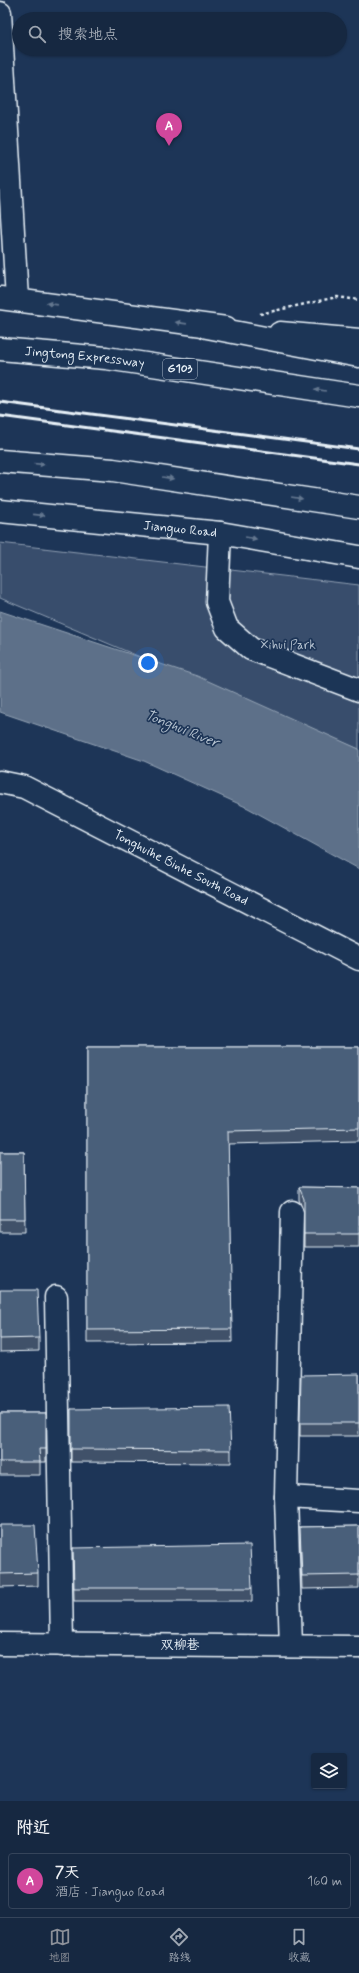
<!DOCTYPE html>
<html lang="zh">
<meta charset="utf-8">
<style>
:root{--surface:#162841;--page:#23344c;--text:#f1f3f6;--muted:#9ea6b1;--line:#35445a;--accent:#8c9099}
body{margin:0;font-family:Mynerve,"LXGW WenKai TC",sans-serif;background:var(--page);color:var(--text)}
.controls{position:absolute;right:12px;bottom:12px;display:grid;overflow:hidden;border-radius:4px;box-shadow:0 1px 3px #0004}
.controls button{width:36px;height:36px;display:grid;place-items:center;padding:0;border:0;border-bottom:1px solid var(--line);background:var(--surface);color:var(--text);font:20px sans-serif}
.you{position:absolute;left:148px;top:663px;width:14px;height:14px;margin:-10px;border:3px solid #fff;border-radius:50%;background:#1a73e8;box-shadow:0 0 0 6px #1a73e833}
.badge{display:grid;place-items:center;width:26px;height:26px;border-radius:50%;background:var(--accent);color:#fff;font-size:13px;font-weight:700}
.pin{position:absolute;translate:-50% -33px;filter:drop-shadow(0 1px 2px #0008)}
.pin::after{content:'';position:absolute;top:21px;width:14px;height:12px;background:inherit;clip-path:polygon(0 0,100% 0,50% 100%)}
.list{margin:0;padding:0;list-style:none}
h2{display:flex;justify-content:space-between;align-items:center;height:52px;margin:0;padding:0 16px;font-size:17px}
h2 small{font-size:13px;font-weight:400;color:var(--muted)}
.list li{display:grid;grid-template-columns:26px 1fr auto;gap:12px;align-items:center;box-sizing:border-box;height:56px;margin:0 8px 8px;padding:0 8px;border:1px solid var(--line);border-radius:4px}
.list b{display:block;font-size:15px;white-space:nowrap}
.list p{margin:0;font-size:13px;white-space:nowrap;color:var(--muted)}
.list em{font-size:13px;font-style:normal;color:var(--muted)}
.icon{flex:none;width:22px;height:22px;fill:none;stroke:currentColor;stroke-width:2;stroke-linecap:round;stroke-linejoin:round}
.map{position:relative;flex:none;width:359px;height:1801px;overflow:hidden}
.search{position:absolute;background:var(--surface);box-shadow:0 1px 3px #0004;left:12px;right:12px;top:12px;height:44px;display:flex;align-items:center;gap:10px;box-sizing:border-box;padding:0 14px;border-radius:22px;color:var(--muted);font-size:15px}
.sheet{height:116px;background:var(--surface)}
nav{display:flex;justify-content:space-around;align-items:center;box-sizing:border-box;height:56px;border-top:1px solid var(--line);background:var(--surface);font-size:11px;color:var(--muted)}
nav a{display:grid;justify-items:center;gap:2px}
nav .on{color:var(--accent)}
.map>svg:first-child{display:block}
.green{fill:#374d6c;stroke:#909fb2}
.water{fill:#5d7089;stroke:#95a4b5}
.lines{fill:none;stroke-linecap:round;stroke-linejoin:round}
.minor-casing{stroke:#e8f1f8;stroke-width:25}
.major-casing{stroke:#e8f1f8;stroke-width:25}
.highway-casing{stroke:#e8f1f8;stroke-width:25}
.path{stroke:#e8f1f8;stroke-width:2.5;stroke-dasharray:3 3;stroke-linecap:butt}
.minor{stroke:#1d3557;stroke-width:22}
.major{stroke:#1d3557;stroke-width:22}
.highway{stroke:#1d3557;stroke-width:22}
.rail{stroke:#e8f1f8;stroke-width:3}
.wall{fill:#3f5169;stroke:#e8f1f8}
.building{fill:#495e7a;stroke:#e8f1f8}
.oneway{fill:#64778f}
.labels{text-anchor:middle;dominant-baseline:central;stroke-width:3.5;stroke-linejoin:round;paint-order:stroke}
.shield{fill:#1d3557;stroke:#abb9c8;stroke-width:1}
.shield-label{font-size:12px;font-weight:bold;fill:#e8f1f8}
.street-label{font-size:13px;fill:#e8f1f8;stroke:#1d3557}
.park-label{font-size:13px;fill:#b3c0ce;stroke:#1d3557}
.water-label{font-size:14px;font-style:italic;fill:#b7c4d1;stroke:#1d3557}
</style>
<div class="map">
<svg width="359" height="1801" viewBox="0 0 359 1801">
<rect width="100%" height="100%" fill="#1d3557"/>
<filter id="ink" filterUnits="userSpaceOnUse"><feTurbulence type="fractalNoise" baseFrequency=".025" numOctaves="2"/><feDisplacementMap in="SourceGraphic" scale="8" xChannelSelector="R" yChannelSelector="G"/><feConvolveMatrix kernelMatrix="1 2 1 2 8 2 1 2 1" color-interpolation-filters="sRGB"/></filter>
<g filter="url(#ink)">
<polygon class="green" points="0,543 359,585 359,749 0,598"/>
<polygon class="water" points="0,611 197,676 359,749 359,869 248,808 144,761 0,712"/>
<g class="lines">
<defs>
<g id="minor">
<polyline points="0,13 17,299"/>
<polyline points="220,533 217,602 227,628 251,649 359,690"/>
<path id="s1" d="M0,782L24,787L359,959"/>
<polyline points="56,1297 62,1645"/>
<polyline points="286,1497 292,1212"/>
<polyline points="0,1644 359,1647"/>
<polyline points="291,1646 286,1497 359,1501"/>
</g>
<g id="major">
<polyline points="0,298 226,328"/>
<polyline points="280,333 359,340"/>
<path id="s2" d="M0,511L220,533L359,557"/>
</g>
<g id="highway">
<polyline points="207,327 359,356"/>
<path id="s3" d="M0,349L106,358L359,396"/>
<polyline points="0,461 113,470 359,507"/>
</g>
</defs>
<use href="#minor" class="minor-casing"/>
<use href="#major" class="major-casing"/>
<use href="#highway" class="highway-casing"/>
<polyline class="path" points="260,314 337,297 359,300"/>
<use href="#minor" class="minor"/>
<use href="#major" class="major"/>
<use href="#highway" class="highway"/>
<g class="rail">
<polyline points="0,402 359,449"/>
<polyline points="0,416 359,464"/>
</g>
</g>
<g class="wall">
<polygon points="87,1047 359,1047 359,1141 228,1144 232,1342 87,1343"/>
<polygon points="0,1152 24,1152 25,1232 0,1232"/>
<polygon points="299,1187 359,1188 359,1247 304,1247 304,1212 299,1200"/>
<polygon points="0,1290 39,1338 39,1351 0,1352"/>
<polygon points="359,1374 359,1436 300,1436 300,1423"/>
<polygon points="71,1409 231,1450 231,1463 71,1462"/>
<polygon points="0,1413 46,1413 46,1462 40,1462 40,1475 0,1475"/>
<polygon points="0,1525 38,1573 38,1586 0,1587"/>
<polygon points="359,1526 359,1588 302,1589 300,1527"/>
<polygon points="73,1548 252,1588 252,1601 74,1601"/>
</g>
<g class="building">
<polygon points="87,1047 359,1047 359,1128 228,1131 232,1329 87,1330"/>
<polygon points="0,1152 24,1152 25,1219 0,1219"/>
<polygon points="299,1187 359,1188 359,1234 304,1234 304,1199"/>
<polygon points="0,1290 37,1290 39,1338 0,1339"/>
<polygon points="359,1374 359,1423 300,1423 301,1375"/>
<polygon points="229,1407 231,1450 71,1449 71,1409"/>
<polygon points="0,1413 46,1413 46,1449 39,1449 40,1462 0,1462"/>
<polygon points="0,1525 35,1525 38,1573 0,1574"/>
<polygon points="359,1526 359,1575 302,1576 300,1527"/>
<polygon points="250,1545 252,1588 74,1588 73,1548"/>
</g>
<defs><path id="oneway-solid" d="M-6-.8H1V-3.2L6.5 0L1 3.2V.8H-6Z"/></defs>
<g class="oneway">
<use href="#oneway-solid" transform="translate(52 304) rotate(-172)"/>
<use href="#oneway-solid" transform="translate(181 323) rotate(-172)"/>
<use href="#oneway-solid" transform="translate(320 390) rotate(-171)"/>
<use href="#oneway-solid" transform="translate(39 464) rotate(5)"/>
<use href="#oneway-solid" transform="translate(168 478) rotate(9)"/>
<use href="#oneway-solid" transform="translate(297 498) rotate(9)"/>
<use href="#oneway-solid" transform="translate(39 515) rotate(6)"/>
<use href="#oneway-solid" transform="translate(251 538) rotate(10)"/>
</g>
</g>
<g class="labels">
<rect class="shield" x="163" y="359" width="34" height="20" rx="3"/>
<g class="shield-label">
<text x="180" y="369">G103</text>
</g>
<g class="street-label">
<text stroke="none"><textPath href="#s3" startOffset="85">Jingtong Expressway</textPath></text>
<text stroke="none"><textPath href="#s2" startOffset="181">Jianguo Road</textPath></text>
<text stroke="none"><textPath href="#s1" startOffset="201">Tonghuihe Binhe South Road</textPath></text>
<text x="180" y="1645">双柳巷</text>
</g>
<g class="park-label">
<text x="288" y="645">Xihui Park</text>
</g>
<g class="water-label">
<text transform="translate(182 729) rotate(22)">Tonghui River</text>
</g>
</g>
</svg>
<div class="controls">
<button><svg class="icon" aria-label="layers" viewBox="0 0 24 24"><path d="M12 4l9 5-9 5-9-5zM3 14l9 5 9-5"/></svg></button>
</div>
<div class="you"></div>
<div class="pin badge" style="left:169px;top:146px;background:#d1479c">A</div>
<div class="search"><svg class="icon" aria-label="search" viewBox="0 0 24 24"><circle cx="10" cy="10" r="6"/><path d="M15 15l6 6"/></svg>搜索地点</div>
</div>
<section class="sheet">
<h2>附近<small></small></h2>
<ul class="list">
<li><span class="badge" style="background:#d1479c">A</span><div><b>7天</b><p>酒店 · Jianguo Road</p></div><em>160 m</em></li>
</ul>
</section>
<nav>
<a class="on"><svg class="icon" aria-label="map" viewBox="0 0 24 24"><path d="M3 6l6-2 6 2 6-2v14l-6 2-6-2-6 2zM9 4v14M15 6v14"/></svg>地图</a>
<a><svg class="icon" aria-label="directions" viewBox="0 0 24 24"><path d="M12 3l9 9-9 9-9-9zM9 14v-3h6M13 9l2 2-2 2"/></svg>路线</a>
<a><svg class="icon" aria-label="saved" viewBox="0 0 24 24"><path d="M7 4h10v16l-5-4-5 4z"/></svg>收藏</a>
</nav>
